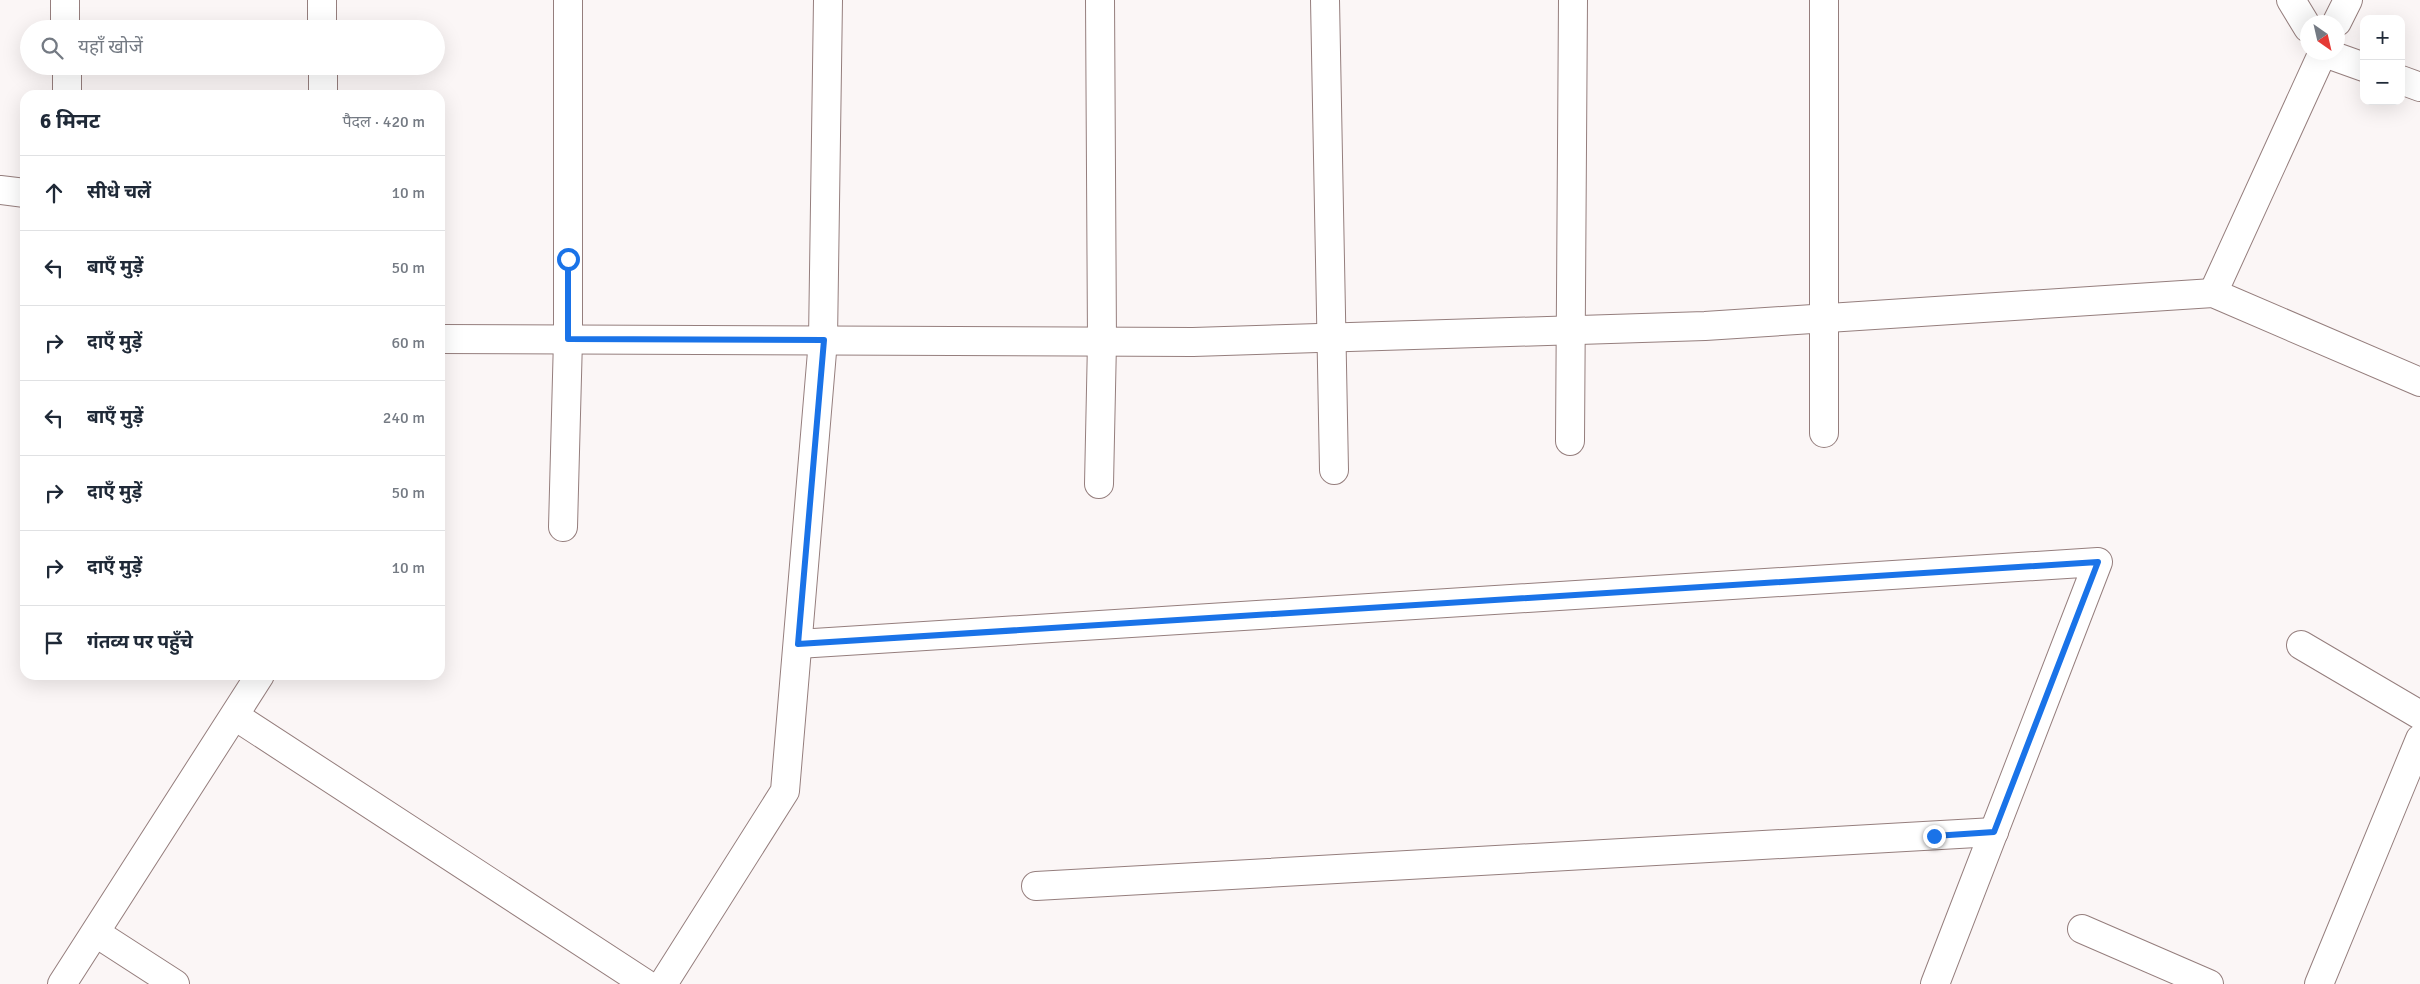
<!DOCTYPE html>
<html lang="hi">
<meta charset="utf-8">
<style>
:root{--surface:#fff;--page:#f6f6f7;--text:#1f2937;--muted:#747a83;--line:#e0e1e3}
body{margin:0;font-family:Signika,"Noto Sans Devanagari",sans-serif;background:var(--page);color:var(--text)}
.controls{position:absolute;right:15px;top:15px;display:grid;overflow:hidden;border-radius:10px;box-shadow:0 5px 20px #0002}
.controls button{width:45px;height:45px;display:grid;place-items:center;padding:0;border:0;border-bottom:1px solid var(--line);background:var(--surface);color:var(--text);font:25px sans-serif}
.compass{position:absolute;left:2300px;top:15px;width:45px;height:45px;border-radius:50%;background:var(--surface);box-shadow:0 5px 20px #0002;rotate:146deg}
.stop{position:absolute;width:15px;height:15px;margin:-11px;border:4px solid #1a73e8;border-radius:50%;background:#fff}
.stop.end{background:#1a73e8;border-color:#fff;box-shadow:0 1px 5px #0008}
.list{margin:0;padding:0;list-style:none}
h2{display:flex;justify-content:space-between;align-items:center;height:65px;margin:0;padding:0 20px;font-size:21px}
h2 small{font-size:16px;font-weight:400;color:var(--muted)}
.list li{display:grid;grid-template-columns:32px 1fr auto;gap:15px;align-items:center;box-sizing:border-box;height:75px;padding:0 20px;border-top:1px solid var(--line)}
.list b{display:block;font-size:19px;white-space:nowrap}
.list em{font-size:16px;font-style:normal;color:var(--muted)}
.icon{flex:none;width:28px;height:28px;fill:none;stroke:currentColor;stroke-width:2;stroke-linecap:round;stroke-linejoin:round}
.map{position:relative;flex:none;width:2420px;height:984px;overflow:hidden}
.search{position:absolute;background:var(--surface);box-shadow:0 5px 20px #0002;left:20px;top:20px;width:425px;height:55px;display:flex;align-items:center;gap:12px;box-sizing:border-box;padding:0 18px;border-radius:28px;color:var(--muted);font-size:19px}
.panel{position:absolute;background:var(--surface);box-shadow:0 5px 20px #0002;left:20px;top:90px;width:425px;height:590px;border-radius:15px}
.map>svg:first-child{display:block}
.lines{fill:none;stroke-linecap:round;stroke-linejoin:round}
.street-casing{stroke:#957e7d;stroke-width:30}
.street{stroke:#fff;stroke-width:28}
.route{stroke:#1a73e8;stroke-width:6}
</style>
<div class="map">
<svg width="2420" height="984" viewBox="0 0 2420 984">
<rect width="100%" height="100%" fill="#fbf6f6"/>
<g class="lines">
<defs>
<g id="street">
<polyline points="65,0 65,29"/>
<polyline points="322,0 322,29"/>
<polyline points="1325,0 1334,470"/>
<polyline points="2291,0 2308,28"/>
<polyline points="2337,22 2348,0"/>
<polyline points="2322,52 2364,67"/>
<polyline points="67,66 67,95"/>
<polyline points="323,66 323,95"/>
<polyline points="2401,80 2420,87"/>
<polyline points="0,190 25,193"/>
<polyline points="2213,293 2323,52"/>
<polyline points="440,339 1193,342 1705,326 2213,293 2420,382"/>
<polyline points="1824,433 1824,0"/>
<polyline points="1570,441 1573,0"/>
<polyline points="1099,484 1102,342 1100,0"/>
<polyline points="563,527 568,339 568,0"/>
<polyline points="798,644 2098,562 1935,984"/>
<polyline points="2301,645 2420,715"/>
<polyline points="235,716 646,984"/>
<polyline points="1036,886 1994,832"/>
<polyline points="2082,929 2209,984"/>
<polyline points="96,933 175,984"/>
<polyline points="62,984 260,675"/>
<polyline points="663,984 785,791 823,340 828,0"/>
<polyline points="2319,984 2420,739"/>
</g>
</defs>
<use href="#street" class="street-casing"/>
<use href="#street" class="street"/>
</g>
<g class="lines">
<polyline class="route" points="568,259 568,339 824,340 798,644 2098,562 1994,832 1934,836"/>
</g>
</svg>
<div class="controls">
<button>+</button>
<button>−</button>
</div>
<svg class="compass" viewBox="-18 -18 36 36"><path d="M0-13l5 13h-10z" fill="#e53935"/><path d="M0 13l5-13h-10z" fill="#747a83"/></svg>
<div class="stop" style="left:568px;top:259px"></div>
<div class="stop end" style="left:1934px;top:836px"></div>
<div class="search"><svg class="icon" aria-label="search" viewBox="0 0 24 24"><circle cx="10" cy="10" r="6"/><path d="M15 15l6 6"/></svg>यहाँ खोजें</div>
<section class="panel">
<h2>6 मिनट<small>पैदल · 420 m</small></h2>
<ul class="list">
<li><svg class="icon" aria-label="ahead" viewBox="0 0 24 24"><path d="M12 20V5M6 11l6-6 6 6"/></svg><div><b>सीधे चलें</b></div><em>10 m</em></li>
<li><svg class="icon" aria-label="left" viewBox="0 0 24 24"><path d="M17 20v-9H6M10 6l-5 5 5 5"/></svg><div><b>बाएँ मुड़ें</b></div><em>50 m</em></li>
<li><svg class="icon" aria-label="right" viewBox="0 0 24 24"><path d="M7 20v-9h11M14 6l5 5-5 5"/></svg><div><b>दाएँ मुड़ें</b></div><em>60 m</em></li>
<li><svg class="icon" aria-label="left" viewBox="0 0 24 24"><path d="M17 20v-9H6M10 6l-5 5 5 5"/></svg><div><b>बाएँ मुड़ें</b></div><em>240 m</em></li>
<li><svg class="icon" aria-label="right" viewBox="0 0 24 24"><path d="M7 20v-9h11M14 6l5 5-5 5"/></svg><div><b>दाएँ मुड़ें</b></div><em>50 m</em></li>
<li><svg class="icon" aria-label="right" viewBox="0 0 24 24"><path d="M7 20v-9h11M14 6l5 5-5 5"/></svg><div><b>दाएँ मुड़ें</b></div><em>10 m</em></li>
<li><svg class="icon" aria-label="arrive" viewBox="0 0 24 24"><path d="M6 21V4h12l-3 4 3 4H6"/></svg><div><b>गंतव्य पर पहुँचे</b></div></li>
</ul>
</section>
</div>
